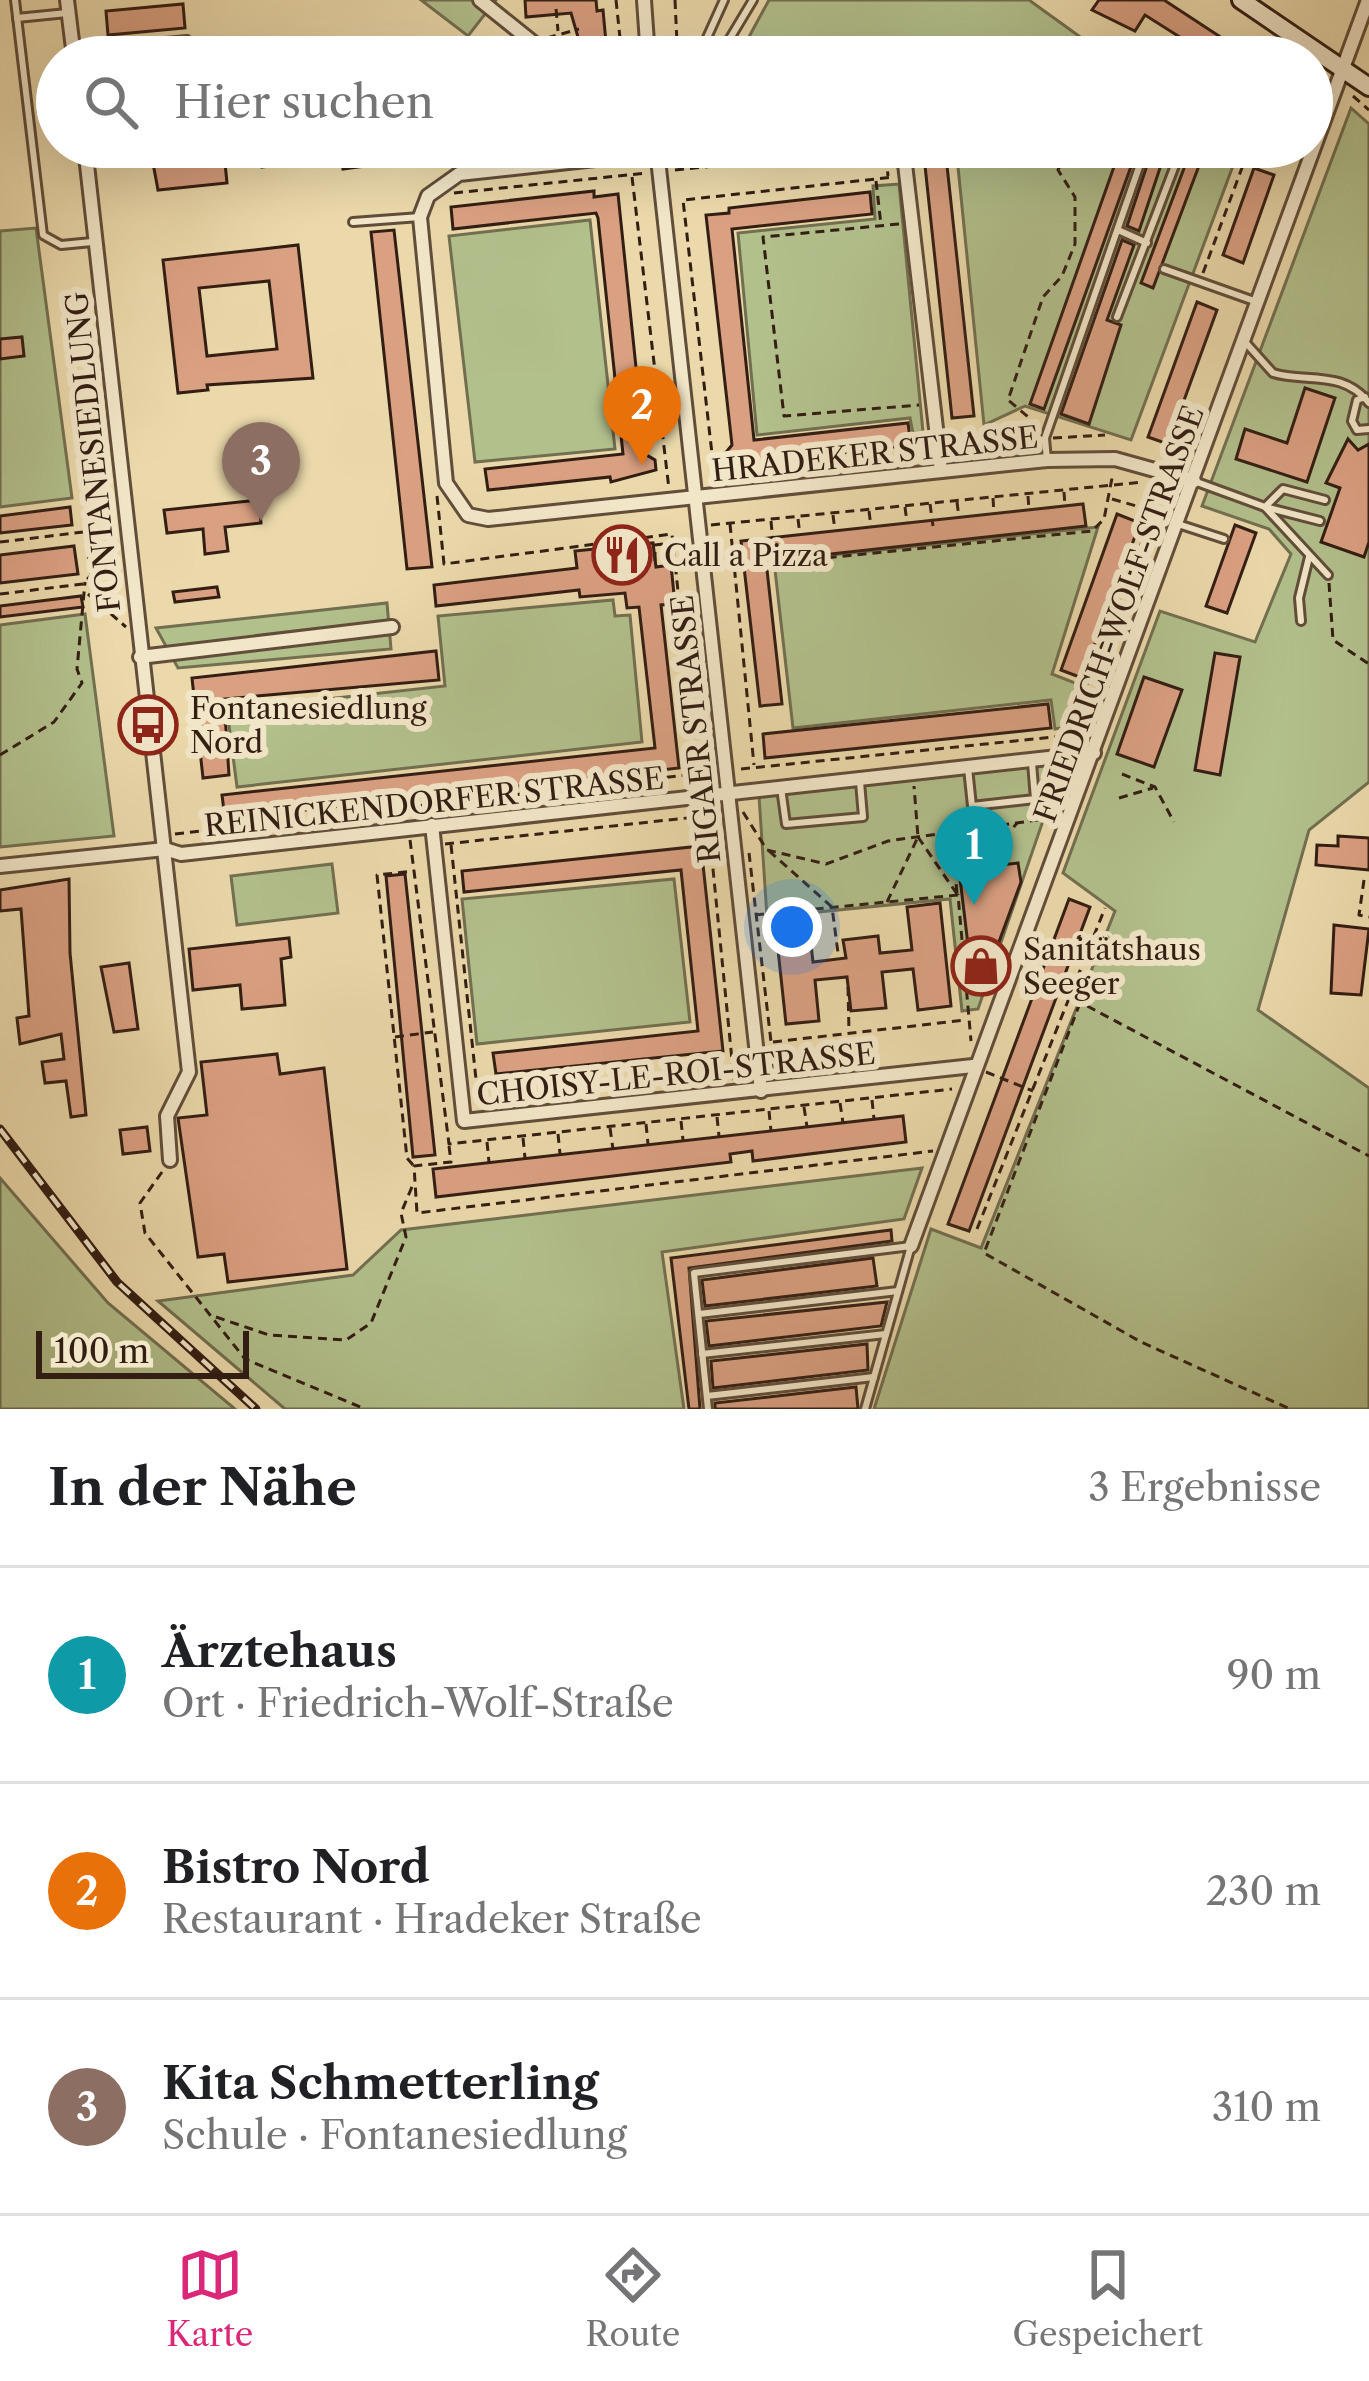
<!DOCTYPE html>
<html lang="de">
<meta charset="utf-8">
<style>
:root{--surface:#fff;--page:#f2f2f2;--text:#202124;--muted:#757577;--line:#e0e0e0;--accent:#db2777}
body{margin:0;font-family:"Libre Caslon Text",serif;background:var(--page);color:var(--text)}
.scale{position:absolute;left:36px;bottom:30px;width:213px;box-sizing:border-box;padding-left:12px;border:6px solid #331e13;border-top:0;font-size:33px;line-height:42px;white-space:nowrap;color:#331e13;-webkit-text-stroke:9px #f2e6c8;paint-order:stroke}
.you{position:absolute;left:792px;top:927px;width:42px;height:42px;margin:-30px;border:9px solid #fff;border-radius:50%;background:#1a73e8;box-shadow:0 0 0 18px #1a73e833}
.badge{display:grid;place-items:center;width:78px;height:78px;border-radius:50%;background:var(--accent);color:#fff;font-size:39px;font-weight:700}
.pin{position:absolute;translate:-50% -99px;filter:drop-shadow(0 3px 6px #0008)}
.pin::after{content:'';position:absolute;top:63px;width:42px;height:36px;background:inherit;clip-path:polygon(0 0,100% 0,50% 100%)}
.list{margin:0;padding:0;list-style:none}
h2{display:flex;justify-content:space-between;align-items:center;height:156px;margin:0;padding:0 48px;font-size:51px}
h2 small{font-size:39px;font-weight:400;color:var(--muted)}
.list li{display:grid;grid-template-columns:78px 1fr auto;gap:36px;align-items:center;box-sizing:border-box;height:216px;padding:0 48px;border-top:3px solid var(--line)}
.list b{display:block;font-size:45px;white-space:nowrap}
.list p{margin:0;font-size:39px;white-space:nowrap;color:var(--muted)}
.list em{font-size:39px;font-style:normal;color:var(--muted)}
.icon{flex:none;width:66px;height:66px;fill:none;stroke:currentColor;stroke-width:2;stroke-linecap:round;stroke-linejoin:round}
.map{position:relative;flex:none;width:1369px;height:1409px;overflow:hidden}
.search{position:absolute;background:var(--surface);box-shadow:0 12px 48px #0002;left:36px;right:36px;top:36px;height:132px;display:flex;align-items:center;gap:30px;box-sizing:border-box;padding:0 42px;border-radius:66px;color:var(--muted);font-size:45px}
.sheet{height:804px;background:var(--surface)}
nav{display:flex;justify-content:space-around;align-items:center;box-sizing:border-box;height:168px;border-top:3px solid var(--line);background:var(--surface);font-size:33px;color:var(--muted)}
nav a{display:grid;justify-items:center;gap:6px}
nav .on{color:var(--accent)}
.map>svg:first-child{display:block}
.green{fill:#b2c08c;stroke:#726f50;stroke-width:3}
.building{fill:#daa082;stroke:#331e13;stroke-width:3;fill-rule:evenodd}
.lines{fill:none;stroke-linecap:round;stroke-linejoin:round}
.lane-casing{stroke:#614d39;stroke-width:12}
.street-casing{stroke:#614d39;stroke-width:18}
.secondary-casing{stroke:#331e13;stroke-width:22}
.path{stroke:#331e13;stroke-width:3;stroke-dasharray:9 6;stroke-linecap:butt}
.lane{stroke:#f2e6c8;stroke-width:6}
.street{stroke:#f2e6c8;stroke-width:12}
.secondary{stroke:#f2e6c8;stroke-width:16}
.rail-casing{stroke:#331e13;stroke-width:9}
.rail{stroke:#f2e6c8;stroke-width:4.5;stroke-dasharray:14;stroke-linecap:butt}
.labels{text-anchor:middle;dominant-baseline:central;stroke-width:12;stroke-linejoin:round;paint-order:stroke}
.street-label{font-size:30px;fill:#331e13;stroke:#f2e6c8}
.poi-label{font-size:30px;fill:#331e13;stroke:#f2e6c8;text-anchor:start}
</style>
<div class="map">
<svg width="1369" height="1409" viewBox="0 0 1369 1409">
<rect width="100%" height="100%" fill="#ebd9ab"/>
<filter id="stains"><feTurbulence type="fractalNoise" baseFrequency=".00167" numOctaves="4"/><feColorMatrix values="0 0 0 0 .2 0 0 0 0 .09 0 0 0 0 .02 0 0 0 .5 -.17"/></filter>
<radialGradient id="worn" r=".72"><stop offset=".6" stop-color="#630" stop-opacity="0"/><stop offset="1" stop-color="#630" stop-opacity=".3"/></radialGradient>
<g class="green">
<polygon points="421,0 496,0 468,36"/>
<polygon points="769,0 1029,0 1108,57 738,57"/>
<polygon points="1351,108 1369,124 1369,782 1309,830 1258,1010 1369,1088 1369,1409 874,1409 931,1229 981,1248 1115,911 1063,873 1160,611 1255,642 1291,554 1269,529 1202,506"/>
<polygon points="956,147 1240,147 1131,440 1025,406 984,425"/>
<polygon points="899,184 923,432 913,433 910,418 757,435 738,233 875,219 873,186"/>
<polygon points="590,220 615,449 475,462 449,236"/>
<polygon points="36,228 72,498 0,507 0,231"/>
<polygon points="1098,527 1052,674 1083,686 1068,727 1055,729 1051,700 793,728 774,561"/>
<polygon points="613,600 615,616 630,615 642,742 237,787 227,710 445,686 438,616"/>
<polygon points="387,603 391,649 178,668 156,628"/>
<polygon points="85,614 114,836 0,847 0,625"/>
<polygon points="1063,763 978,1009 962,1011 950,899 767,917 759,796"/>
<polygon points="332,864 338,913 237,925 231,876"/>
<polygon points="674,879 690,1022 477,1044 462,899"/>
<polygon points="922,1168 904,1219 662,1252 684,1409 285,1409 158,1301 353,1275 401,1230"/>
<polygon points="0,1178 108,1303 235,1409 0,1409"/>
</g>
<g class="building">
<polygon points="525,0 596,0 597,11 603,10 606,42 580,44 571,13 526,17"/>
<polygon points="1099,0 1164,0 1251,57 1222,57 1208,48 1205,53 1145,15 1135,31 1092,10"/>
<polygon points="183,4 185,28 108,35 106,11"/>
<polygon points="150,147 169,147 170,159 224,153 227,183 158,190"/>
<polygon points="259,147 310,147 311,160 262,167"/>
<polygon points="341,147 453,147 454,154 343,169"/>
<polygon points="923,147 945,147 974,416 952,418"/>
<polygon points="1121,147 1138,147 1044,409 1030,404"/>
<polygon points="1153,147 1167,147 1139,231 1127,226"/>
<polygon points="1192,147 1206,147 1153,288 1141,283"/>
<polygon points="1254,168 1274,175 1243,263 1223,255"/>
<polygon points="594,191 594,197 618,194 645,454 655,460 656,470 611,482 610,477 488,490 485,469 623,454 598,218 596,213 453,229 451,207"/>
<polygon points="870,192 872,214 732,229 754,440 908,423 911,445 729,466 723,456 732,445 706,215 729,213 729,208"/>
<polygon points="394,230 432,567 407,569 371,232"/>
<polygon points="1122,240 1134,245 1107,320 1121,325 1089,424 1061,414"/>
<path d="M298,245L313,378L207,385L208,390L178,393L163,260ZM269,281L277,349L207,356L199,288Z"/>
<polygon points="1197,302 1217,310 1168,444 1148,437"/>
<polygon points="22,337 24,356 0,359 0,339"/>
<polygon points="1305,388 1335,398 1307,482 1236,459 1245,429 1287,443"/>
<polygon points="1348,439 1358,450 1369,444 1369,542 1364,557 1321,542 1340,488 1326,483"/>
<polygon points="259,500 261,523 225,527 228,551 205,554 203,529 167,533 164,510"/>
<polygon points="1083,504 1086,526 766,561 782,704 760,706 741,541"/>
<polygon points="70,507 72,525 0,533 0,516"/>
<polygon points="1117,514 1140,523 1082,678 1061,670"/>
<polygon points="1235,525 1256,533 1227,613 1206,606"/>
<polygon points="653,543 656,567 671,565 675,604 661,605 679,768 225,819 222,795 655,748 639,607 627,608 625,593 580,597 579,590 436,606 434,585 577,568 575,551"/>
<polygon points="74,546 78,574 0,583 0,555"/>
<polygon points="217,587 219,597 175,602 173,592"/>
<polygon points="81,596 83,607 0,617 0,606"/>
<polygon points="436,651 439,680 224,699 229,775 203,778 192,678"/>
<polygon points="1215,653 1240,657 1220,775 1195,770"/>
<polygon points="1144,677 1182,690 1154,767 1117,754"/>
<polygon points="1048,704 1051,728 765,758 763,734"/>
<polygon points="1338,836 1369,838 1369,870 1316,865 1317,845 1338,846"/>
<polygon points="701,846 723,1051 496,1074 493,1053 698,1031 681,870 464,892 462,871"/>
<polygon points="1018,863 1021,882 986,977 972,978 959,870"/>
<polygon points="405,874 435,1155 413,1157 386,876"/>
<polygon points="69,879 70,953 86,1115 71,1117 66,1081 45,1083 42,1062 64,1059 61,1034 20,1044 17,1018 29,1016 21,909 0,911 0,890"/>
<polygon points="1069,899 1090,907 969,1231 948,1224"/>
<polygon points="940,903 951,1006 918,1010 913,969 882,972 886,1008 851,1011 847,977 815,980 819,1021 786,1024 775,922 808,918 813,962 846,958 843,940 878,936 880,953 912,950 907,907"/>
<polygon points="1334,925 1369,929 1361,995 1331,993"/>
<polygon points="289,938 291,957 281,959 285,1005 242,1009 240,985 193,990 189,949"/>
<polygon points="129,963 138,1029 114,1032 101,967"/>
<polygon points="277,1054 280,1074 324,1068 347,1269 228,1282 224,1254 198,1257 178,1118 207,1115 201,1062"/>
<polygon points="903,1116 906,1142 753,1161 752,1151 730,1154 731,1162 436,1197 433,1169"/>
<polygon points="147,1127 150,1151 123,1154 120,1130"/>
<polygon points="891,1230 892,1241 689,1268 700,1409 689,1409 671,1258"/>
<polygon points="873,1258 877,1286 705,1306 702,1280"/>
<polygon points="887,1302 881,1326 709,1346 706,1321"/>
<polygon points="867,1344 868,1370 713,1388 711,1361"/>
<polygon points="856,1387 858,1409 715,1409 715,1403"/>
</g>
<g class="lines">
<defs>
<g id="lane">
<polyline points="15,0 43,235 61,245 92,242"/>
<polyline points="17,18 67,13"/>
<polyline points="77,50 187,40"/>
<polyline points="701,51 724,0"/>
<polyline points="660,57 723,50 753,0"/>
<polyline points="353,222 420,217"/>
<polyline points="1118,230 1147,243"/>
<polyline points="1164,269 1257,302"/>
<polyline points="1117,317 1182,147"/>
<path d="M1246,343L1273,373C1305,383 1343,369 1369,403"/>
<polyline points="1365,397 1357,400 1352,421 1357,430 1369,429"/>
<polyline points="1047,460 1045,438 1146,147"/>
<polyline points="1194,481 1265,507 1328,575"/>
<polyline points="1320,521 1265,507 1283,489 1325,500"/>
<polyline points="1178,524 1224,539"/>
<polyline points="1301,621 1299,598 1309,557"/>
<polyline points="968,768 972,806 1035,799 1032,763"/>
<polyline points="781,788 786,824 863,817 860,782"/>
<polyline points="699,1314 898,1291"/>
<polyline points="702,1354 886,1334"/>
<polyline points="707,1396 874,1377"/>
<polyline points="708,1409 694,1273 911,1246 865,1409"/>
</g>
<g id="street">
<polyline points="67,0 74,57"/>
<polyline points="480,0 551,57"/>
<polyline points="644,0 648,57"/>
<polyline points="85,147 189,1072 167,1116 170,1160"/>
<polyline points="704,147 459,174 428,196 420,217 446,483 468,515 488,519 1047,460 1115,459 1194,481"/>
<polyline points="903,147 941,471"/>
<polyline points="657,150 761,1091"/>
<polyline points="140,657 392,627"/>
<polyline points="432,825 464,1121 973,1066"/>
<polyline points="0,866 165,849 181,854 1094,753"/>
<polyline points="911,1246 1368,0"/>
</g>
<polyline id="secondary" points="1241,0 1369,87"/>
</defs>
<use href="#lane" class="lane-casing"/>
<use href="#street" class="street-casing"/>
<use href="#secondary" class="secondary-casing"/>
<g class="path">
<polyline points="616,0 622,57"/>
<polyline points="675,0 677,43"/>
<polyline points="556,9 558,31"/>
<polyline points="547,38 579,29"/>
<polyline points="1353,96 1369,110"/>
<polyline points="675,170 870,150 887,165 888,176"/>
<polyline points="632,177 669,489"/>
<polyline points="876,181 881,225"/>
<polyline points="454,193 647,173"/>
<polyline points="899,224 763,237 784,416 919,405"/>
<polyline points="1203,273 1246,157"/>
<polyline points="1039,426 1008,400 1043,297 1062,276 1075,244 1075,197 1058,170 1069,147"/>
<polyline points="1053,438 1105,435"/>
<polyline points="952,446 1038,439"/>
<polyline points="715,480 683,200 894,177"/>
<polyline points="1064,492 1065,506"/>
<polyline points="437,496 444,564 672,534 697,772"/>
<polyline points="1028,496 1029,510"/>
<polyline points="993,498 994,514"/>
<polyline points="1112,499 1154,511 1161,487"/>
<polyline points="957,502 959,518"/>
<polyline points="930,504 933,526"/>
<polyline points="905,507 907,523"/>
<polyline points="869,511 871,527"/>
<polyline points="833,515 835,531"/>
<polyline points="798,519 800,535"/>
<polyline points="771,521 773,543"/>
<polyline points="730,524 754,765"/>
<polyline points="711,525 1143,482"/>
<polyline points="0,542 117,528"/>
<polyline points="775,555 776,563 1092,531 1104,519 1113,473"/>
<polyline points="655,561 655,545 672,543"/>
<polyline points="1329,583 1333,640 1369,664"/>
<polyline points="0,594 83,584 91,575 85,532"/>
<polyline points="88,594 126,627"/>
<polyline points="1068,733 1154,511"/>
<polyline points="0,755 54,722 82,683 77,669 85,582"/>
<polyline points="741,769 1083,734"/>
<polyline points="1122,774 1155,787 1174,822"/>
<polyline points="1119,798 1153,788"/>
<polyline points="1057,805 1069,768"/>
<polyline points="707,809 734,1080"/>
<polyline points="743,812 767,850 826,864 888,841 1052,818"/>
<polyline points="175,834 713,772"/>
<polyline points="918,837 957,894"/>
<polyline points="410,840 449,1144 952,1089"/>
<polyline points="445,844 715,815"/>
<polyline points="451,845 478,1098"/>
<polyline points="769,851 832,907 838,953"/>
<polyline points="749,853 775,1076"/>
<polyline points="1364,880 1359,915 1369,917"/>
<polyline points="957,893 954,864 986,861 1017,823"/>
<polyline points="887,902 918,837 914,786"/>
<polyline points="755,915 958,895 971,1041"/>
<polyline points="848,987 849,1032"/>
<polyline points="1074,999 1369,1156"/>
<polyline points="1080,1003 984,1253 1141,1342 1290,1409"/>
<polyline points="395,1037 433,1032"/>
<polyline points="773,1042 966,1020"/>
<polyline points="986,1072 1033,1091"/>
<polyline points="475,1100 745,1071"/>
<polyline points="872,1100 874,1119"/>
<polyline points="840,1103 843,1123"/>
<polyline points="804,1107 807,1127"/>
<polyline points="769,1111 771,1131"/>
<polyline points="717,1117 719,1136"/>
<polyline points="681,1121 683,1140"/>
<polyline points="646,1124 648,1144"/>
<polyline points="610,1128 613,1149"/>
<polyline points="558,1134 560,1154"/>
<polyline points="523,1138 525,1158"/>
<polyline points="487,1142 489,1162"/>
<polyline points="449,1146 451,1162 414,1166 417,1213 933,1151"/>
<polyline points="413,1165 407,1158 377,875 414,871"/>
<polyline points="162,1172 140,1203 145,1233 245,1359 365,1409"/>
<polyline points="977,1229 1105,908"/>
<polyline points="216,1317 269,1335 346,1340 371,1323 406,1237 401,1213 414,1182"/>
</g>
<use href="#lane" class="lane"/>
<use href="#street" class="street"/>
<use href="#secondary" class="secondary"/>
<defs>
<polyline id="rail" points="0,1129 117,1282 256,1409"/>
</defs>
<use href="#rail" class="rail-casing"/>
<use href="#rail" class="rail"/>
</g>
<defs>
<symbol id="restaurant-ring" viewBox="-11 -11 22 22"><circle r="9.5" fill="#f2e6c8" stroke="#8f2418" stroke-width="1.5"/><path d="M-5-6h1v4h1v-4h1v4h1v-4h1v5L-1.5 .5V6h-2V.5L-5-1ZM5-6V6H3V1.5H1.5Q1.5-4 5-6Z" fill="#8f2418"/></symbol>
<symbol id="bus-ring" viewBox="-11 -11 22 22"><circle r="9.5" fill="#f2e6c8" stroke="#8f2418" stroke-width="1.5"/><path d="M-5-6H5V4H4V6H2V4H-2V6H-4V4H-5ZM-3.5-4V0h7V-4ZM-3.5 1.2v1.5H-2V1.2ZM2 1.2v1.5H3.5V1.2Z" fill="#8f2418"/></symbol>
<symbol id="shop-ring" viewBox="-11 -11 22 22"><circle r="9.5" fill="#f2e6c8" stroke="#8f2418" stroke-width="1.5"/><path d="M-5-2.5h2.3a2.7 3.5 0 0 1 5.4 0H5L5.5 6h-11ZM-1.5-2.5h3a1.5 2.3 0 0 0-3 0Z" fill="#8f2418"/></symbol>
</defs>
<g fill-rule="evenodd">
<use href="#restaurant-ring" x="589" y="522" width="66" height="66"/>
<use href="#bus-ring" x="115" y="692" width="66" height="66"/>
<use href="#shop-ring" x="948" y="933" width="66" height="66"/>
</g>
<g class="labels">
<g class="street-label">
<text transform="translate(93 452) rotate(-96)">FONTANESIEDLUNG</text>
<text transform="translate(875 454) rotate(-6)">HRADEKER STRASSE</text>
<text transform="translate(1119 614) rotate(-70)">FRIEDRICH-WOLF-STRASSE</text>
<text transform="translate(696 729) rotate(-96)">RIGAER STRASSE</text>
<text transform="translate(434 802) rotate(-6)">REINICKENDORFER STRASSE</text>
<text transform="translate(676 1074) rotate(-6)">CHOISY-LE-ROI-STRASSE</text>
</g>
<g class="poi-label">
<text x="664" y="555">Call a Pizza</text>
<text x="190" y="708">Fontanesiedlung<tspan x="190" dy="34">Nord</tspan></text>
<text x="1023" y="949">Sanitätshaus<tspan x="1023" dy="34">Seeger</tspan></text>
</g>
</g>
<rect width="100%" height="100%" filter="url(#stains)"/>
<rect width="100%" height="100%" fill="url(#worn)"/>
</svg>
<div class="scale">100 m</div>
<div class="you"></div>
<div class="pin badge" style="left:974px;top:905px;background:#0f9aa8">1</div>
<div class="pin badge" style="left:642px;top:465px;background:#e8710a">2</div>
<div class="pin badge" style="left:261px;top:521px;background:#8d6e63">3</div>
<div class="search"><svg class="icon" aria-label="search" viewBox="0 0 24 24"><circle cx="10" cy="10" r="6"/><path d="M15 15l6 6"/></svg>Hier suchen</div>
</div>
<section class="sheet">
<h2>In der Nähe<small>3 Ergebnisse</small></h2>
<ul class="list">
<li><span class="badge" style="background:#0f9aa8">1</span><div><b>Ärztehaus</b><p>Ort · Friedrich-Wolf-Straße</p></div><em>90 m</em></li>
<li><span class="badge" style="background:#e8710a">2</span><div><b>Bistro Nord</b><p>Restaurant · Hradeker Straße</p></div><em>230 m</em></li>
<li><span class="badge" style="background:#8d6e63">3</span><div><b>Kita Schmetterling</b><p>Schule · Fontanesiedlung</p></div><em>310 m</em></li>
</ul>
</section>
<nav>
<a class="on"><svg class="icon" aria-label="map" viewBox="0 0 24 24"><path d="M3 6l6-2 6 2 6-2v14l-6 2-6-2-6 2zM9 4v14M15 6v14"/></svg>Karte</a>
<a><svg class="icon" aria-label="directions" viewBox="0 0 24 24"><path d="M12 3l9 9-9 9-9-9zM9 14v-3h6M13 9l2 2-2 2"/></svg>Route</a>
<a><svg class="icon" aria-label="saved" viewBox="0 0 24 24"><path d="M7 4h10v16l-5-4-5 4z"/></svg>Gespeichert</a>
</nav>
